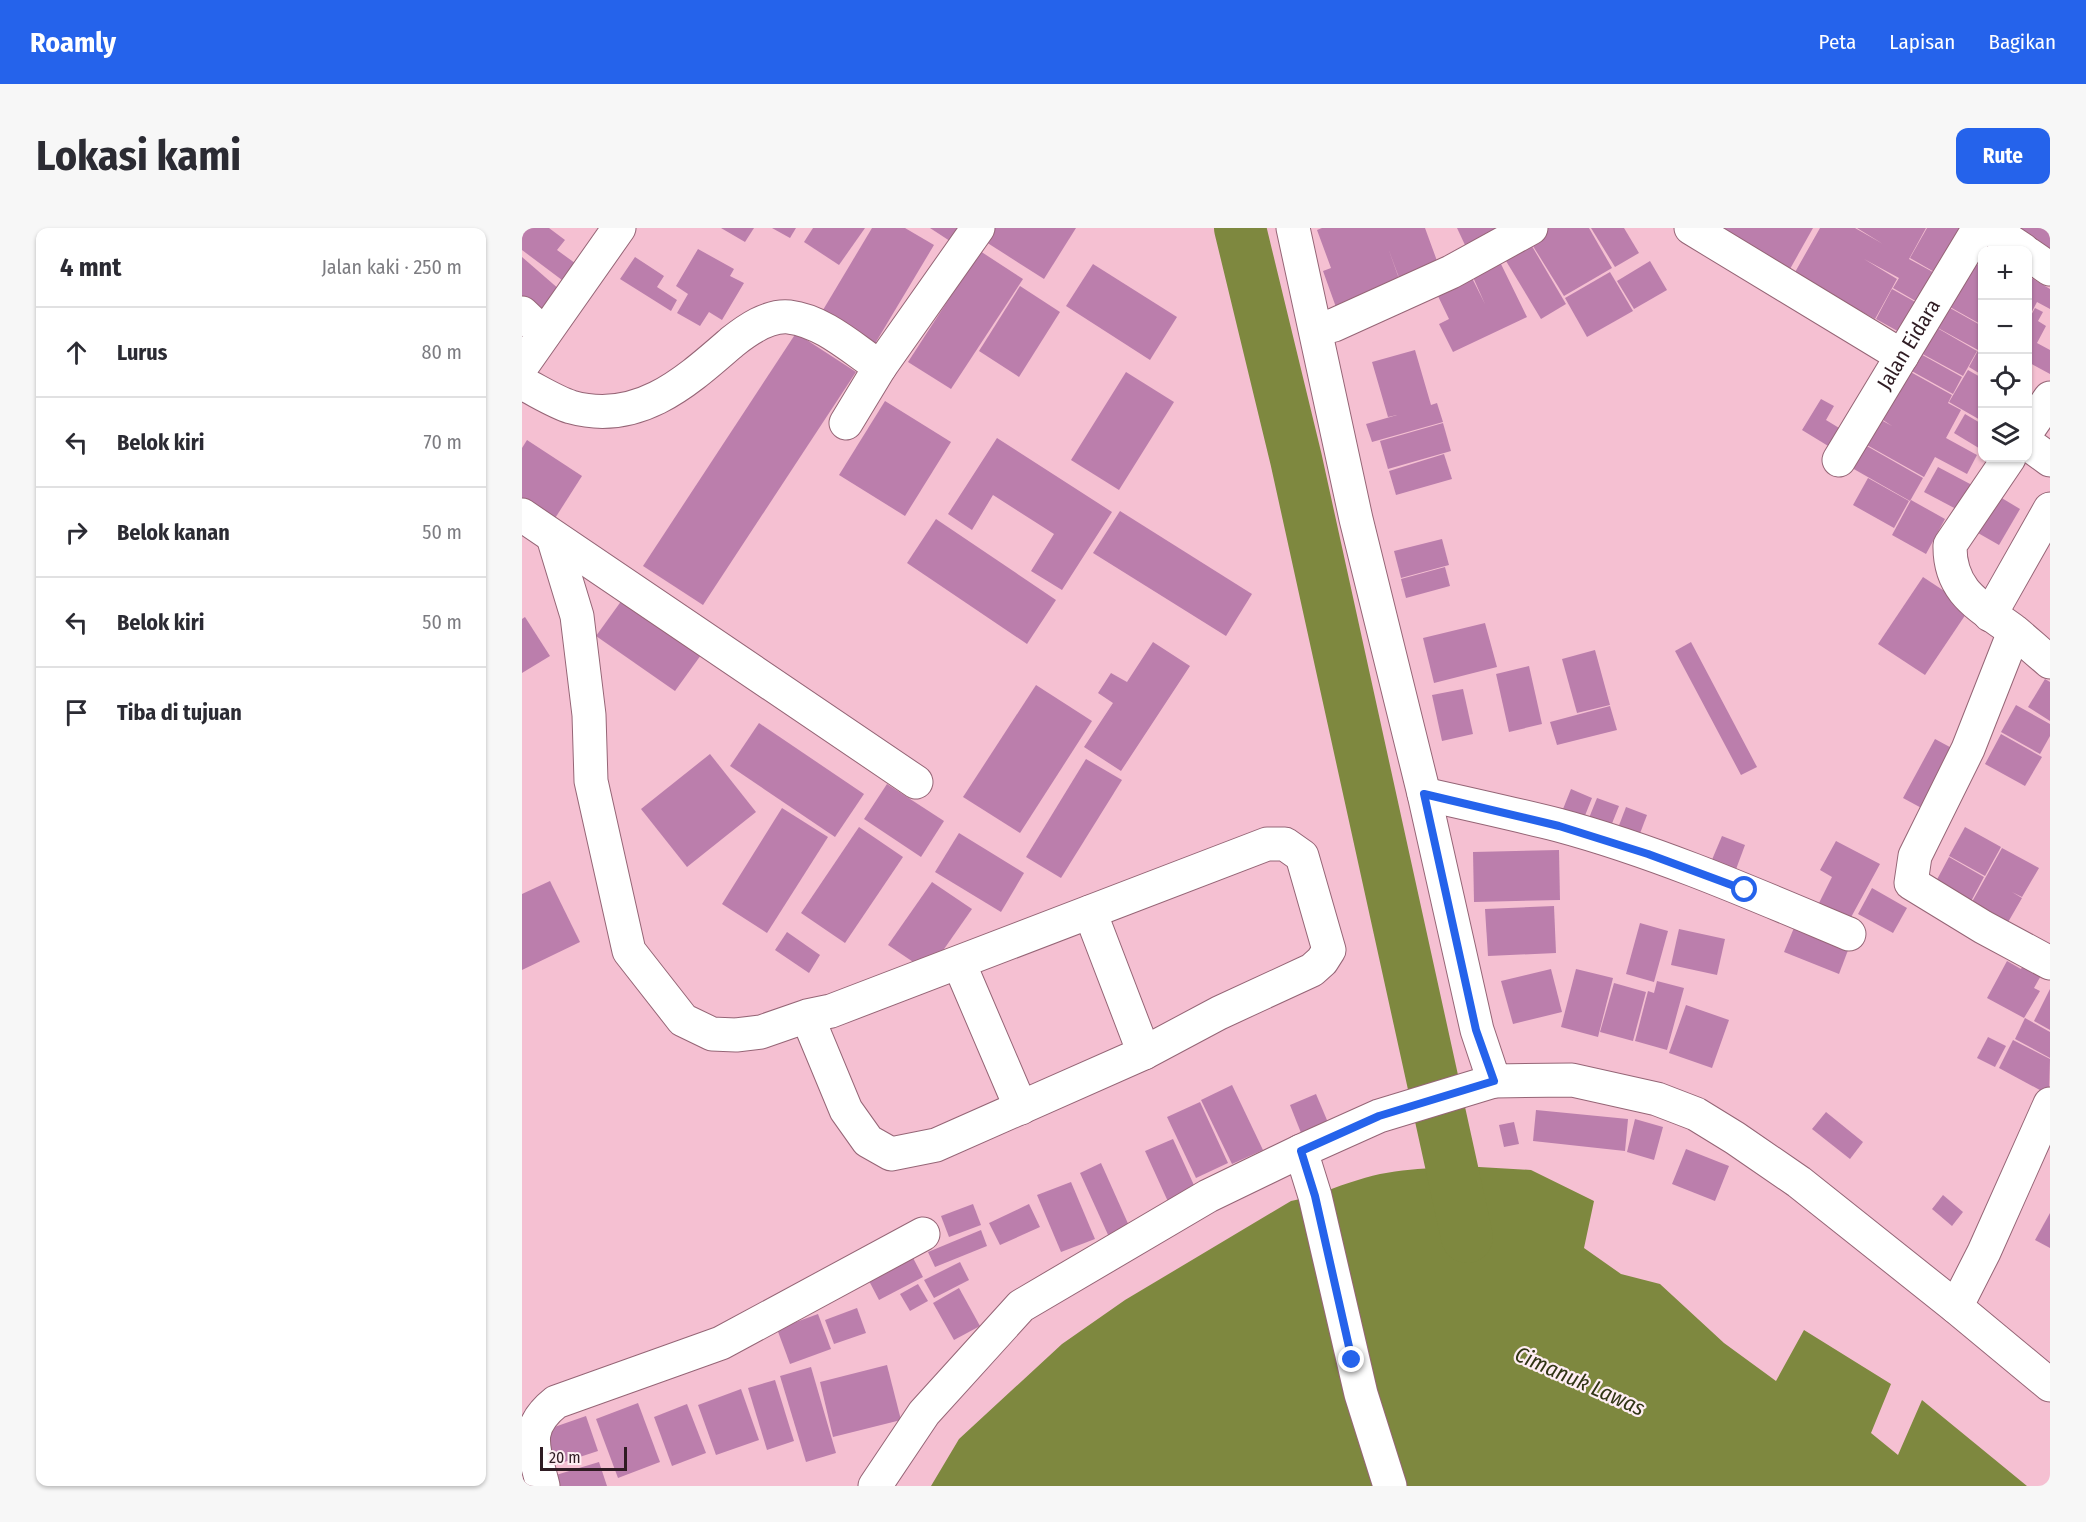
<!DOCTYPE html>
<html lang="id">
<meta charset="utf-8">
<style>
:root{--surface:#fff;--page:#f7f7f7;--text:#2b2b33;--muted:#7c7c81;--line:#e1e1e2;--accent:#2563eb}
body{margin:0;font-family:"Fira Sans Condensed",sans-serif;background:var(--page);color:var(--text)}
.controls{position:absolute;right:18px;top:18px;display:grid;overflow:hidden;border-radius:12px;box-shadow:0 2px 4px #0004}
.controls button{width:54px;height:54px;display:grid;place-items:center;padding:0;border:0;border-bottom:2px solid var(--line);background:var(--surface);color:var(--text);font:30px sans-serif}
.scale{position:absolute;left:18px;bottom:15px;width:87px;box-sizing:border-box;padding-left:6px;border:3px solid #2f1c23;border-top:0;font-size:16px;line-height:21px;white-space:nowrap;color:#2f1c23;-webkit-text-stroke:4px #feedf2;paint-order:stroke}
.stop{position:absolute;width:18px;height:18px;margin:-14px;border:4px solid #2563eb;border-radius:50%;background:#fff}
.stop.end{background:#2563eb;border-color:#fff;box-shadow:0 2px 6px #0008}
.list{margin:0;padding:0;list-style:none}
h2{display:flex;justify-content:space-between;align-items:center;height:78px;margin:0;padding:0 24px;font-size:26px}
h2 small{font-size:20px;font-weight:400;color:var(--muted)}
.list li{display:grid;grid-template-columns:39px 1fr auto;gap:18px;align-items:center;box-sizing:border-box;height:90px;padding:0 24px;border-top:2px solid var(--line)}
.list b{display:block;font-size:22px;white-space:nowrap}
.list em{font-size:20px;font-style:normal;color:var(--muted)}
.icon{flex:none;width:33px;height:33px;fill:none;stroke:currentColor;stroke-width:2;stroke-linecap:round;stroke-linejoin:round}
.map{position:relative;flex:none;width:1528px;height:1258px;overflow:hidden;border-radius:12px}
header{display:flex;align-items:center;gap:36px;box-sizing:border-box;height:84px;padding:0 30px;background:var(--accent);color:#fff}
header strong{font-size:28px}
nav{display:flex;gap:33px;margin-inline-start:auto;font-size:21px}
.intro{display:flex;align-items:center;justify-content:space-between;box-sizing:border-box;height:144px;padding:0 36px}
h1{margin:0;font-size:42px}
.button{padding:15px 27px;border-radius:12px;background:var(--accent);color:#fff;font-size:21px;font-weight:700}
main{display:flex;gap:36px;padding:0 36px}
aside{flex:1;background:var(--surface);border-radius:12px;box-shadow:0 2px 4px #0004}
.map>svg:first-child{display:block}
.water{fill:#7e883f}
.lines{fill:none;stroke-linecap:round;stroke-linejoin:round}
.river{stroke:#7e883f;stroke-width:52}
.building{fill:#bb7eac}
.minor-casing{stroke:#956576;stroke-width:35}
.minor{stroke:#fff;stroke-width:33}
.route{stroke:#2563eb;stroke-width:8}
.labels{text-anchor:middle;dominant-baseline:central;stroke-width:4.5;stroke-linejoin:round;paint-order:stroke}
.street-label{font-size:21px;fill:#2f1c23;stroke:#feedf2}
.water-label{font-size:22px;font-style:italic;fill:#2f3413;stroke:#feedf2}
</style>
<header>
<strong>Roamly</strong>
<nav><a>Peta</a><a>Lapisan</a><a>Bagikan</a></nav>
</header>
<div class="intro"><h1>Lokasi kami</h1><a class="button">Rute</a></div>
<main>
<aside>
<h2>4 mnt<small>Jalan kaki · 250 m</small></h2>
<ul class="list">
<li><svg class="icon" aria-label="ahead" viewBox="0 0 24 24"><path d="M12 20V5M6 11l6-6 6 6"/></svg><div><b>Lurus</b></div><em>80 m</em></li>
<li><svg class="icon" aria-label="left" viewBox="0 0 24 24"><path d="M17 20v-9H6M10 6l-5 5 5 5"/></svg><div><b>Belok kiri</b></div><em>70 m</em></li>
<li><svg class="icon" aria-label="right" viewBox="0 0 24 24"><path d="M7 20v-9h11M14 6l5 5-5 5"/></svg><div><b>Belok kanan</b></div><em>50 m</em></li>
<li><svg class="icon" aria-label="left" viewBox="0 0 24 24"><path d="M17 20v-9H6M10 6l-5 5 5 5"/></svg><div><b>Belok kiri</b></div><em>50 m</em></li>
<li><svg class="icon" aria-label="arrive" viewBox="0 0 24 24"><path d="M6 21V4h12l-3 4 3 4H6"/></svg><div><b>Tiba di tujuan</b></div></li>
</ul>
</aside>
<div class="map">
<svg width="1528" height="1258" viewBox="0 0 1528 1258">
<rect width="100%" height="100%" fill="#f5c0d2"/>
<path class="water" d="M957,939L1009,942L1072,973L1062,1020L1099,1046L1138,1056L1202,1115L1254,1153L1282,1102L1369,1156L1349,1205L1376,1227L1400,1172L1505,1258H409L437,1211L540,1116L603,1072L769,973C794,968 812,959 836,952C875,939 916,940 957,939Z"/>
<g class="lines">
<polyline class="river" points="718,0 774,231 945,1009"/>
</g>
<g class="building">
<polygon points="0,0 27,0 43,12 35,22 57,38 44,55 0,22"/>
<polygon points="199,0 232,0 223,14"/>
<polygon points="250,0 274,0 268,10"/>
<polygon points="291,0 343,0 317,37 282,14"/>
<polygon points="350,0 383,0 412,17 351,119 298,87"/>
<polygon points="408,0 445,0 434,17"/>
<polygon points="472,0 554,0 522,51 464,14"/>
<polygon points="800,0 903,0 918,41 879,55 866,20 880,59 815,82 801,43 809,40 795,2"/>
<polygon points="935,0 976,0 943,17"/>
<polygon points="1024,0 1067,0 1090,40 1042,68 1006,10"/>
<polygon points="1069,0 1102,0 1117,25 1093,39"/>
<polygon points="1197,0 1291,0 1268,41"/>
<polygon points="1298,0 1333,0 1361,16 1335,0 1404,0 1387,31 1420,49 1404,79 1371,60 1377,50 1342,31 1375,51 1353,91 1272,46"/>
<polygon points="1405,0 1438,0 1421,49 1388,30"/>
<polygon points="1491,0 1528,0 1528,28"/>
<polygon points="1004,8 1044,76 1019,91 978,23"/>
<polygon points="176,21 212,41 208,48 222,55 200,92 187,84 178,98 155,85 166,66 154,58"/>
<polygon points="458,23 501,51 429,161 386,134"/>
<polygon points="0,29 38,62 13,91 0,80"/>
<polygon points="113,29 142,48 135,59 155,72 149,83 98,51"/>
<polygon points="1460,29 1460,97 1428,79 1454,35 1456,37"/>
<polygon points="1128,33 1145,62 1112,81 1095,53"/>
<polygon points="978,34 1005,89 931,124 917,96 927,91 914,64 949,48 963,76 950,47"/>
<polygon points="571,36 655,89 628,132 544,78"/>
<polygon points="1088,44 1111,83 1065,109 1043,70"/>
<polygon points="1506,48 1528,61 1528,81 1515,74 1506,91"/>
<polygon points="498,58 538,84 497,149 457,123"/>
<polygon points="1370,61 1404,80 1388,110 1354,91"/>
<polygon points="1428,80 1460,98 1460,113 1456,122 1416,100"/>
<polygon points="1513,80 1521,84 1516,93 1524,98 1515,115 1528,122 1528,146 1506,134 1506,93"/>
<polygon points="1410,97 1455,123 1441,148 1395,123"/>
<polygon points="274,105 334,144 181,377 121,338"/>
<polygon points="1460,115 1460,147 1447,139"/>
<polygon points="893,122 909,177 915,175 921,194 850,214 844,196 875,187 866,189 850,134"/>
<polygon points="1395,124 1440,149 1431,166 1386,141"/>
<polygon points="1385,142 1430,167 1426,175 1439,182 1424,210 1455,227 1445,246 1413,229 1402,249 1336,212 1350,187 1370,198 1358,190"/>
<polygon points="1446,142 1460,150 1460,168 1459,171 1460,172 1460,193 1427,174"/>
<polygon points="604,144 652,174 597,262 549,232"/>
<polygon points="1299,171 1312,178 1304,192 1327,206 1316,224 1280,202"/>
<polygon points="363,173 429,214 383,288 317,247"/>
<polygon points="1443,186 1460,196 1460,222 1432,205"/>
<polygon points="921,195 929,223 866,241 858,213"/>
<polygon points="475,210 590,284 540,362 509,343 532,306 471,267 450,302 426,286"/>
<polygon points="5,212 60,248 30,295 0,276 0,220"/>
<polygon points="1336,213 1401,250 1388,273 1323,236"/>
<polygon points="922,226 930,251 874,267 867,243"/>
<polygon points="1416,239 1450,257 1436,282 1402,264"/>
<polygon points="1346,250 1387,273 1372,300 1331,277"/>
<polygon points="1478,269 1498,281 1477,317 1456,305"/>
<polygon points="1389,272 1423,291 1404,326 1370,307"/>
<polygon points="598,283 730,366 704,408 571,325"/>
<polygon points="414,291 534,372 505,416 385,335"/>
<polygon points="920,311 927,337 879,350 872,323"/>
<polygon points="923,339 928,358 884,370 879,351"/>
<polygon points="1401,349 1448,380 1403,447 1356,416"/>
<polygon points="100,372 179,427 153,463 74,408"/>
<polygon points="3,389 28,428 0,445 0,391"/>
<polygon points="963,395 975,439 912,455 901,410"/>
<polygon points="631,414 668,438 599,543 562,519 591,475 576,465 589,445 605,454"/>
<polygon points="1169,414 1235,539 1219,547 1153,423"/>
<polygon points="1073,422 1088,477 1055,485 1040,431"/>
<polygon points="1007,438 1020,496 987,504 974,446"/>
<polygon points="1523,451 1528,454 1528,493 1506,479"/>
<polygon points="514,457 570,493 498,605 441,569"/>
<polygon points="941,461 951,506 920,513 910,467"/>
<polygon points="1494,477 1528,496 1528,508 1518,526 1479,504"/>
<polygon points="1088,478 1095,502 1035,517 1028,494"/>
<polygon points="237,495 342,566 313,609 208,538"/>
<polygon points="1479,506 1520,529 1503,558 1463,536"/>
<polygon points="1413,511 1437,524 1405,583 1381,570"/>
<polygon points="188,526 234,584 165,639 119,581"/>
<polygon points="564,531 600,552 539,650 504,629"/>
<polygon points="365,556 422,593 399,629 342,591"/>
<polygon points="1049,561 1070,570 1062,590 1041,581"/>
<polygon points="1075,570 1097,578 1089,598 1067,590"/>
<polygon points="1104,579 1125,587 1117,608 1096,600"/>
<polygon points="260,580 306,609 245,705 200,676"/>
<polygon points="337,599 381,629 323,715 279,685"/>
<polygon points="1443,599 1479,619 1463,648 1427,628"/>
<polygon points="437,605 502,645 479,684 413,644"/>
<polygon points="1200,608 1223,617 1213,644 1189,634"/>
<polygon points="1314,613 1358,636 1327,693 1296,677 1310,649 1298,642"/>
<polygon points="1480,620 1517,640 1500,669 1490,664 1500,670 1485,696 1446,681"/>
<polygon points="1037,622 1038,672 952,674 951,624"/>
<polygon points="1427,629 1462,649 1446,679 1411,659"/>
<polygon points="28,653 58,714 0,742 0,666"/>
<polygon points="410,654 450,681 406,744 366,717"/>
<polygon points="1350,660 1385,680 1371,705 1336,686"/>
<polygon points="1032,678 1034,725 966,728 963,681"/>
<polygon points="1118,695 1146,703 1132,754 1104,746"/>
<polygon points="1274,695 1328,717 1317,746 1262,724"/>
<polygon points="1157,701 1203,711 1195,747 1149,737"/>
<polygon points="265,704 298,727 287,745 253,722"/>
<polygon points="1485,733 1499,741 1503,734 1521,744 1512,760 1518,763 1502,790 1465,770"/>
<polygon points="1029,741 1040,784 991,796 979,753"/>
<polygon points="1054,741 1091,750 1076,809 1039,799"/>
<polygon points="1135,753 1162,760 1145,822 1113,813 1126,763 1132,765"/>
<polygon points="1092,755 1124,764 1111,813 1078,804"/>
<polygon points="1528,761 1528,802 1512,793"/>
<polygon points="1164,777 1207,792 1190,840 1147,825"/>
<polygon points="1503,790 1528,804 1528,830 1493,811"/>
<polygon points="1466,809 1484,818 1473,839 1455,830"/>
<polygon points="1491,812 1528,831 1527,867 1477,840"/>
<polygon points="710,857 741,922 710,936 679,872"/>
<polygon points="794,866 810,904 783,915 768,877"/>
<polygon points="678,874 706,935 674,950 645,889"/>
<polygon points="1014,882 1106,891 1103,923 1011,913"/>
<polygon points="1304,884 1341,914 1328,931 1290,901"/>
<polygon points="1113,891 1141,899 1132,932 1105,924"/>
<polygon points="992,894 997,916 982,919 977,897"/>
<polygon points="651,911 676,966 648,978 623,923"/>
<polygon points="1164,921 1207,938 1193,973 1150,956"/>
<polygon points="579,935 608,1000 587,1009 558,945"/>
<polygon points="549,954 573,1011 539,1024 515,967"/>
<polygon points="1421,967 1441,984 1430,998 1410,981"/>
<polygon points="451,976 459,997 427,1009 419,988"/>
<polygon points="507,976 518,999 478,1017 467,995"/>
<polygon points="1528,985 1528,1020 1513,1012"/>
<polygon points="459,1002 465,1018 413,1039 406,1024"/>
<polygon points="389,1026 401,1049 357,1072 345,1049"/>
<polygon points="438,1034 447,1052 412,1070 402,1052"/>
<polygon points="396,1056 406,1073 388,1083 378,1066"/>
<polygon points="437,1060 458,1098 432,1112 411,1075"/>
<polygon points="335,1080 344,1105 312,1116 303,1092"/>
<polygon points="296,1086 309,1121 268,1136 255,1101"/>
<polygon points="365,1137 379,1192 311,1209 298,1154"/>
<polygon points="289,1139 314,1225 284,1234 258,1148"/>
<polygon points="253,1152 272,1213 245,1222 226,1160"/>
<polygon points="219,1161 237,1212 194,1227 176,1177"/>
<polygon points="116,1175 138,1234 96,1250 74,1191"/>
<polygon points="165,1176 184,1225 150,1238 132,1189"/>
<polygon points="64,1188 76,1223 30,1238 18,1204"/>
<polygon points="77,1234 85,1258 37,1258 34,1247"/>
</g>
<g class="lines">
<defs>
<g id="minor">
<polyline points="771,0 834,291 902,566 955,802 972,853 1050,852 1135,871 1174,886 1213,910 1277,954 1434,1079 1528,1157"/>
<polyline points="1169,0 1380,128"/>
<polyline points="1468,0 1501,22"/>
<polyline points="1506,26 1528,41"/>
<polyline points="0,85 22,106"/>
<polyline points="794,102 812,97 929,44 1009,0"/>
<polyline points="0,138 97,0"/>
<path d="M0,155C16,163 33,174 49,179C116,198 164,154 210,114C225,102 246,87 267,89C301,93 331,121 358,139"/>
<polyline points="324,195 358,139 456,0"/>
<polyline points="1506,202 1528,170"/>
<polyline points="1506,216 1528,232"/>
<path d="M1487,230L1428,317C1427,364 1458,378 1492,403C1504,413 1516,424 1528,434"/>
<path id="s1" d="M1317,232L1457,0"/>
<polyline points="0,287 394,554"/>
<polyline points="31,309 55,388 67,487 69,553 107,723 161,792 190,806 214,807 239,804 285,788 309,783 745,616 763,616 780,628 807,722 800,733 790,742 697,785 622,825 414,917 369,926 346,913 324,882 285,788"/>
<polyline points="1468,387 1528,281"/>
<polyline points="1492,404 1446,521 1393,628 1389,655 1461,699 1528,735"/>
<path d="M902,566C947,576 992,586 1036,597C1136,624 1232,666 1327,706"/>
<polyline points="568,684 622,825"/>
<polyline points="437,735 499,880"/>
<polyline points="1434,1079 1462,1024 1528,876"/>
<path d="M21,1258C12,1221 0,1201 34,1174L199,1115L401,1006"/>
<polyline points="353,1258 402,1185 499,1078 686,968 779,923"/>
<polyline points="868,1258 839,1166 793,968 779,923 857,888 972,853"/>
</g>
</defs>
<use href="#minor" class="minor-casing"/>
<use href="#minor" class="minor"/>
</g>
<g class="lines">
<polyline class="route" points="830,1132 793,968 779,923 857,888 972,853 954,802 902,566 1037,598 1126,626 1223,662"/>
</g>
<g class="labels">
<g class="street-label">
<text stroke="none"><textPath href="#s1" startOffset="135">Jalan Eidara</textPath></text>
</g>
<g class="water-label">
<text transform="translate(1058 1153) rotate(24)">Cimanuk Lawas</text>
</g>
</g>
</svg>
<div class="controls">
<button>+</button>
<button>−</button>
<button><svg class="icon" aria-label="locate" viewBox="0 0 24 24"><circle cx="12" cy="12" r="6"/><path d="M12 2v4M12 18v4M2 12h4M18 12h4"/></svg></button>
<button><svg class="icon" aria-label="layers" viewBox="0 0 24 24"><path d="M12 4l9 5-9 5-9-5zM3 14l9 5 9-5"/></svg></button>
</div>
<div class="scale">20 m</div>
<div class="stop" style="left:1223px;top:662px"></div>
<div class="stop end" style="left:830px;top:1132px"></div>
</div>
</main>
